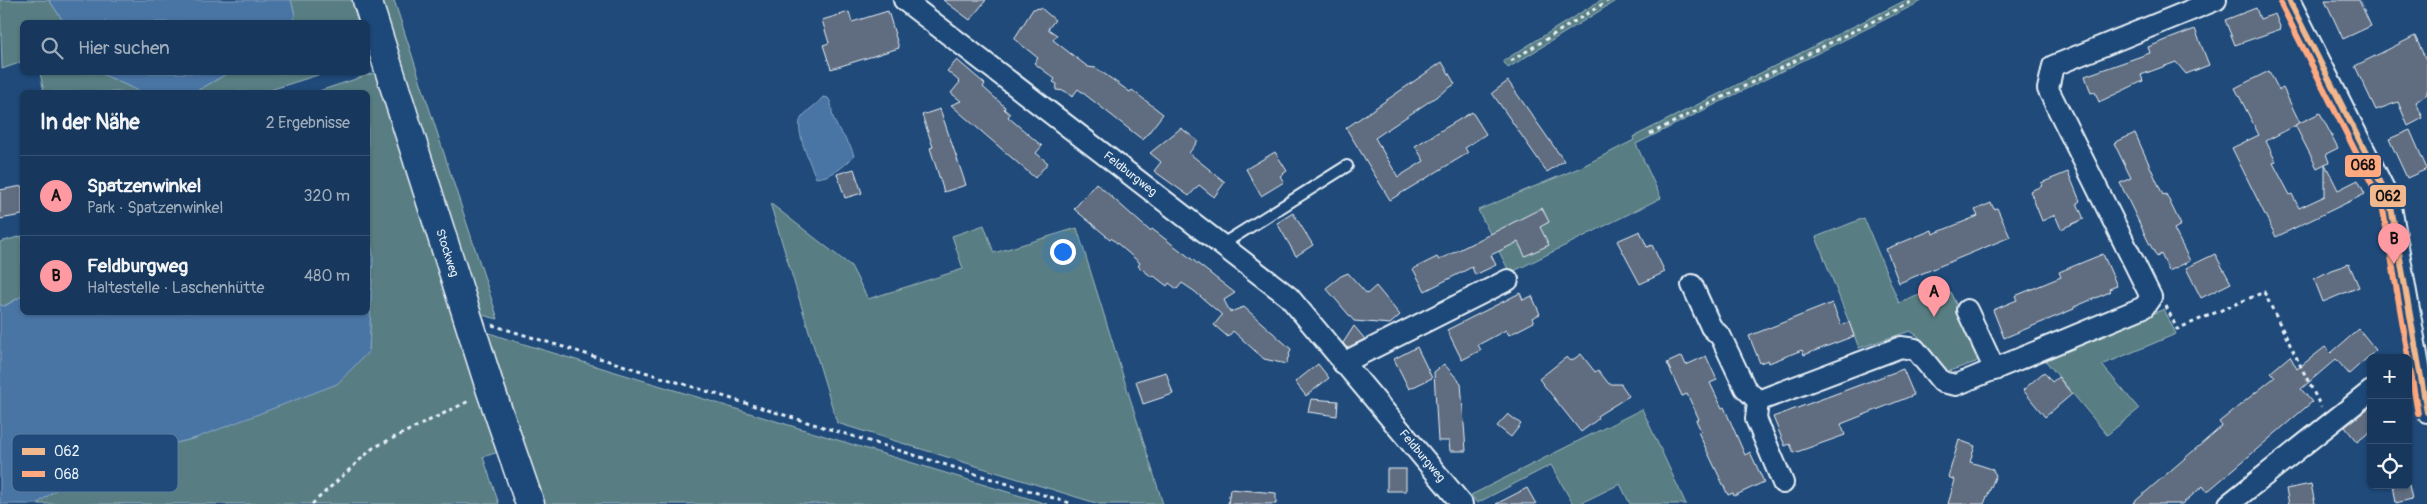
<!DOCTYPE html>
<html lang="de">
<meta charset="utf-8">
<style>
:root{--surface:#17385c;--page:#203f62;--text:#f1f3f6;--muted:#9eacbb;--line:#365272;--accent:#ff9aa2}
body{margin:0;font-family:Pangolin,sans-serif;background:var(--page);color:var(--text)}
.controls{position:absolute;right:15px;bottom:15px;display:grid;overflow:hidden;border-radius:8px;box-shadow:0 1px 4px #0004}
.controls button{width:45px;height:45px;display:grid;place-items:center;padding:0;border:0;border-bottom:1px solid var(--line);background:var(--surface);color:var(--text);font:25px sans-serif}
.you{position:absolute;left:1062px;top:251px;width:18px;height:18px;margin:-12px;border:4px solid #fff;border-radius:50%;background:#1a73e8;box-shadow:0 0 0 8px #1a73e833}
.badge{display:grid;place-items:center;width:32px;height:32px;border-radius:50%;background:var(--accent);color:#111;font-size:16px;font-weight:700}
.pin{position:absolute;translate:-50% -41px;filter:drop-shadow(0 1px 2px #0008)}
.pin::after{content:'';position:absolute;top:26px;width:18px;height:15px;background:inherit;clip-path:polygon(0 0,100% 0,50% 100%)}
.list{margin:0;padding:0;list-style:none}
h2{display:flex;justify-content:space-between;align-items:center;height:65px;margin:0;padding:0 20px;font-size:21px}
h2 small{font-size:16px;font-weight:400;color:var(--muted)}
.list li{display:grid;grid-template-columns:32px 1fr auto;gap:15px;align-items:center;box-sizing:border-box;height:80px;padding:0 20px;border-top:1px solid var(--line)}
.list b{display:block;font-size:19px;white-space:nowrap}
.list p{margin:0;font-size:16px;white-space:nowrap;color:var(--muted)}
.list em{font-size:16px;font-style:normal;color:var(--muted)}
.icon{flex:none;width:28px;height:28px;fill:none;stroke:currentColor;stroke-width:2;stroke-linecap:round;stroke-linejoin:round}
.map{position:relative;flex:none;width:2427px;height:504px;overflow:hidden}
.search{position:absolute;background:var(--surface);box-shadow:0 1px 4px #0004;left:20px;top:20px;width:350px;height:55px;display:flex;align-items:center;gap:12px;box-sizing:border-box;padding:0 18px;border-radius:8px;color:var(--muted);font-size:19px}
.panel{position:absolute;background:var(--surface);box-shadow:0 1px 4px #0004;left:20px;top:90px;width:350px;height:225px;border-radius:8px}
.map>svg:first-child{display:block}
.green{fill:#587e83;stroke:#a0b8be}
.water{fill:#4975a4;stroke:#89a7c6}
.building{fill:#606d80;stroke:#e8f1f8}
.lines{fill:none;stroke-linecap:round;stroke-linejoin:round}
.lane-casing{stroke:#e8f1f8;stroke-width:14}
.street-casing{stroke:#e8f1f8;stroke-width:24}
.secondary-casing{stroke:#e8f1f8;stroke-width:31}
.path{stroke:#e8f1f8;stroke-width:3;stroke-dasharray:4 4;stroke-linecap:butt}
.lane{stroke:#1f4a7a;stroke-width:10}
.street{stroke:#1f4a7a;stroke-width:20}
.secondary{stroke:#1f4a7a;stroke-width:28}
.bus-1-casing{stroke:#1f4a7a;stroke-width:10}
.bus-2-casing{stroke:#1f4a7a;stroke-width:10}
.bus-1{stroke:#f1b78d;stroke-width:6}
.bus-2{stroke:#ffa980;stroke-width:6}
.labels{text-anchor:middle;dominant-baseline:central;stroke-width:4;stroke-linejoin:round;paint-order:stroke}
.street-label{font-size:12px;fill:#e8f1f8;stroke:#1f4a7a}
.key{fill:#1f4a7a;stroke:#5b7ca0;stroke-width:1}
.key-label{font-size:14px;fill:#e8f1f8}
.line-badge{stroke:#1f4a7a;stroke-width:2}
.pale-badge-label{font-size:14px;text-anchor:middle;font-weight:bold;fill:#111}
</style>
<div class="map">
<svg width="2427" height="504" viewBox="0 0 2427 504">
<rect width="100%" height="100%" fill="#1f4a7a"/>
<filter id="ink" filterUnits="userSpaceOnUse"><feTurbulence type="fractalNoise" baseFrequency=".02" numOctaves="2"/><feDisplacementMap in="SourceGraphic" scale="10" xChannelSelector="R" yChannelSelector="G"/><feConvolveMatrix kernelMatrix="1 2 1 2 8 2 1 2 1" color-interpolation-filters="sRGB"/></filter>
<g filter="url(#ink)">
<g class="green">
<polygon points="0,0 49,0 64,22 22,22 22,62 2,69"/>
<polygon points="291,0 358,0 365,22 292,22 295,15"/>
<polygon points="378,0 394,0 498,319 478,314"/>
<polygon points="1601,0 1617,0 1508,68 1503,61"/>
<polygon points="1906,0 1924,0 1636,144 1661,198 1510,273 1478,210 1579,168 1634,140 1633,137"/>
<polygon points="377,72 501,451 483,457 499,504 37,504 88,465 196,438 369,351 373,255 368,231 368,92 316,92"/>
<polygon points="40,73 100,73 141,92 160,92 44,92"/>
<polygon points="228,73 324,73 264,92 195,92"/>
<polygon points="770,203 851,266 868,299 963,269 952,236 984,225 994,253 1077,228 1163,504 1099,504 837,423"/>
<polygon points="1864,218 1899,303 1940,287 1949,290 1980,352 1980,358 1976,362 1946,372 1918,336 1910,331 1859,348 1816,237"/>
<polygon points="22,236 22,296 4,306 0,305 0,242"/>
<polygon points="2164,309 2176,334 2102,365 2139,409 2107,435 2044,359"/>
<polygon points="487,332 501,337 1047,504 545,504"/>
<polygon points="1642,409 1686,504 1630,504 1620,484 1579,504 1573,504 1551,465 1477,503 1471,495"/>
</g>
<g class="water">
<polygon points="49,0 291,0 295,15 292,22 64,22"/>
<polygon points="100,73 228,73 195,92 141,92"/>
<path d="M823,97L828,98C833,104 831,110 833,117C837,132 851,141 854,156C844,167 831,177 816,178C811,165 793,128 802,117C808,109 817,105 823,97Z"/>
<polygon points="368,231 373,255 369,351 337,384 196,438 88,465 37,504 0,504 0,305 5,306 22,296 22,312 368,312"/>
</g>
<g class="building">
<polygon points="943,0 986,0 970,20"/>
<polygon points="2325,0 2359,0 2371,26 2343,39"/>
<polygon points="1041,8 1055,20 1048,29 1057,35 1053,40 1088,67 1096,68 1130,92 1132,90 1163,114 1143,140 1078,89 1072,97 1065,91 1056,90 1057,84 1053,82 1055,79 1034,63 1038,58 1014,39 1033,9"/>
<polygon points="2256,8 2260,19 2275,14 2281,29 2235,45 2225,20"/>
<polygon points="888,11 899,48 831,69 823,45 829,43 822,20 849,12 852,22"/>
<polygon points="2195,29 2209,65 2186,74 2176,62 2141,75 2143,81 2099,102 2095,92 2091,93 2085,76 2150,53 2148,47"/>
<polygon points="2415,36 2427,62 2427,94 2416,102 2423,118 2408,126 2398,102 2376,110 2355,66"/>
<polygon points="957,60 985,84 983,87 1005,107 1004,109 1010,114 1008,117 1042,146 1036,153 1048,163 1035,178 951,105 961,101 951,93 960,82 947,71"/>
<polygon points="1442,62 1455,84 1375,138 1398,177 1424,161 1415,146 1472,112 1486,134 1465,148 1468,153 1390,200 1346,128"/>
<polygon points="2269,71 2279,90 2283,88 2300,123 2266,141 2276,162 2273,163 2290,195 2292,194 2299,208 2325,196 2325,164 2338,190 2358,180 2365,194 2276,237 2232,148 2259,135 2235,88"/>
<polygon points="1508,81 1564,161 1547,172 1492,93"/>
<polygon points="940,109 966,185 944,192 930,148 933,147 922,115"/>
<polygon points="2320,113 2338,148 2326,154 2329,162 2317,168 2295,125"/>
<polygon points="1181,128 1198,141 1189,153 1225,182 1214,197 1199,185 1189,196 1154,171 1161,162 1150,153"/>
<polygon points="2410,130 2427,169 2407,178 2389,139"/>
<polygon points="2135,133 2163,195 2166,194 2181,225 2174,229 2190,261 2169,271 2161,254 2157,257 2148,241 2120,183 2131,178 2114,143"/>
<polygon points="1275,152 1287,171 1280,176 1284,182 1261,196 1246,169"/>
<polygon points="854,169 862,193 845,198 837,174"/>
<polygon points="2068,172 2080,201 2077,203 2084,219 2061,229 2055,215 2042,221 2030,191 2042,186 2041,183"/>
<polygon points="1096,183 1150,231 1152,229 1189,257 1235,293 1224,300 1230,312 1244,307 1291,349 1286,364 1264,359 1233,331 1228,337 1214,325 1222,315 1194,291 1182,283 1177,289 1169,283 1167,286 1154,276 1152,277 1138,266 1140,263 1111,238 1110,239 1074,209"/>
<polygon points="22,186 22,215 0,219 0,190"/>
<polygon points="1991,203 1994,209 1997,208 2010,237 1899,283 1886,249 1932,230 1933,234 1978,216 1975,210"/>
<polygon points="1542,208 1549,222 1540,227 1549,245 1525,256 1518,242 1491,255 1496,265 1475,275 1472,267 1425,291 1413,269 1437,257 1439,260"/>
<polygon points="1293,213 1313,245 1296,256 1277,223"/>
<polygon points="1640,231 1647,247 1652,245 1665,272 1640,284 1617,241"/>
<polygon points="2103,254 2117,286 2109,289 2110,292 2074,307 2074,309 2004,338 1993,310 2017,300 2015,296 2061,277 2059,272"/>
<polygon points="2215,254 2231,283 2201,298 2186,268"/>
<polygon points="2349,264 2359,287 2323,302 2314,279 2331,270"/>
<polygon points="1348,273 1367,294 1376,286 1400,315 1390,324 1354,321 1326,288 1341,276"/>
<polygon points="1520,293 1523,300 1532,296 1540,314 1532,318 1534,322 1509,335 1506,330 1478,345 1481,350 1462,360 1447,330"/>
<polygon points="1832,303 1841,325 1849,322 1854,336 1804,355 1802,350 1769,363 1768,360 1760,363 1749,336"/>
<polygon points="1354,326 1365,339 1347,348 1343,343"/>
<polygon points="2359,329 2376,350 2349,374 2336,359 2301,389 2312,402 2207,492 2203,486 2182,504 2132,504 2222,426 2219,422 2275,377 2271,372 2290,356 2297,369 2325,347 2331,353"/>
<polygon points="1417,347 1432,378 1409,389 1394,359"/>
<polygon points="1581,354 1595,372 1598,370 1609,384 1621,384 1629,396 1597,416 1598,419 1581,432 1539,379 1564,359 1567,357 1571,361"/>
<polygon points="1682,356 1686,365 1706,356 1717,380 1710,383 1722,408 1724,407 1745,455 1750,452 1764,482 1734,496 1733,493 1728,495 1698,432 1701,431 1696,420 1699,419 1687,394 1682,396 1667,363"/>
<polygon points="1318,364 1329,378 1306,396 1295,382"/>
<polygon points="1444,364 1461,383 1466,451 1450,451 1449,441 1438,441 1434,372"/>
<polygon points="1903,369 1914,395 1841,424 1845,435 1794,453 1790,444 1785,446 1773,417"/>
<polygon points="1166,372 1173,394 1143,404 1136,381"/>
<polygon points="2044,372 2052,382 2058,377 2072,394 2045,417 2023,390"/>
<polygon points="1311,399 1338,401 1337,416 1308,412"/>
<polygon points="2371,406 2371,431 2357,442 2345,427"/>
<polygon points="1508,414 1521,424 1511,437 1497,426"/>
<polygon points="1959,440 1975,446 1970,462 1992,469 1996,475 1984,504 1948,504 1955,480 1948,477"/>
<rect x="1387" y="469" width="19" height="22"/>
<polygon points="2311,484 2315,504 2289,504 2286,489"/>
<polygon points="2393,485 2409,485 2412,499 2396,503"/>
<polygon points="1527,488 1536,504 1496,504"/>
<polygon points="1230,489 1276,493 1276,504 1228,504"/>
</g>
<g class="lines">
<defs>
<polyline id="lane" points="1221,245 1347,166"/>
<g id="street">
<polyline points="904,0 1289,297 1462,504"/>
<polyline points="2289,0 2390,201 2427,412"/>
<polyline points="1692,285 1711,327 1721,337 1745,388 1758,401 1901,347 1915,349 1942,382 1956,385 2144,307 2151,297 2048,89 2053,66 2216,0"/>
<polyline points="1967,310 1995,370"/>
<polyline points="1343,363 1508,280"/>
<polyline points="1758,401 1756,419 1783,483"/>
<polyline points="2229,504 2371,391"/>
</g>
<polyline id="secondary" points="367,0 491,391 530,504"/>
</defs>
<use href="#lane" class="lane-casing"/>
<use href="#street" class="street-casing"/>
<use href="#secondary" class="secondary-casing"/>
<g class="path">
<polyline points="1511,61 1609,0"/>
<polyline points="1650,134 1915,0"/>
<polyline points="2166,306 2177,329 2264,292 2321,407"/>
<polyline points="492,325 1073,504"/>
<polyline points="312,504 373,448 471,400"/>
</g>
<use href="#lane" class="lane"/>
<use href="#street" class="street"/>
<use href="#secondary" class="secondary"/>
<defs>
<polyline id="bus-1" points="2289,0 2390,201 2427,412"/>
<polyline id="bus-2" points="2281,4 2382,204 2418,414"/>
</defs>
<use href="#bus-1" class="bus-1-casing"/>
<use href="#bus-2" class="bus-2-casing"/>
<use href="#bus-1" class="bus-1"/>
<use href="#bus-2" class="bus-2"/>
</g>
</g>
<g class="labels">
<g class="street-label">
<text transform="translate(1130 174) rotate(38)">Feldburgweg</text>
<text transform="translate(447 253) rotate(72)">Stockweg</text>
<text transform="translate(1422 456) rotate(50)">Feldburgweg</text>
</g>
</g>
<rect x="12" y="434" width="166" height="58" rx="8" class="key"/>
<rect x="22" y="448" width="23" height="7" fill="#f1b78d"/>
<rect x="22" y="471" width="23" height="6" fill="#ffa980"/>
<g class="key-label">
<text x="54" y="456">062</text>
<text x="54" y="479">068</text>
</g>
<g class="line-badge">
<rect x="2344" y="154" width="38" height="24" rx="5" fill="#ffa980"/>
<rect x="2369" y="184" width="38" height="24" rx="5" fill="#f1b78d"/>
</g>
<g class="pale-badge-label">
<text x="2363" y="170">068</text>
<text x="2388" y="201">062</text>
</g>
</svg>
<div class="controls">
<button>+</button>
<button>−</button>
<button><svg class="icon" aria-label="locate" viewBox="0 0 24 24"><circle cx="12" cy="12" r="6"/><path d="M12 2v4M12 18v4M2 12h4M18 12h4"/></svg></button>
</div>
<div class="you"></div>
<div class="pin badge" style="left:1934px;top:317px">A</div>
<div class="pin badge" style="left:2394px;top:264px">B</div>
<div class="search"><svg class="icon" aria-label="search" viewBox="0 0 24 24"><circle cx="10" cy="10" r="6"/><path d="M15 15l6 6"/></svg>Hier suchen</div>
<section class="panel">
<h2>In der Nähe<small>2 Ergebnisse</small></h2>
<ul class="list">
<li><span class="badge">A</span><div><b>Spatzenwinkel</b><p>Park · Spatzenwinkel</p></div><em>320 m</em></li>
<li><span class="badge">B</span><div><b>Feldburgweg</b><p>Haltestelle · Laschenhütte</p></div><em>480 m</em></li>
</ul>
</section>
</div>
